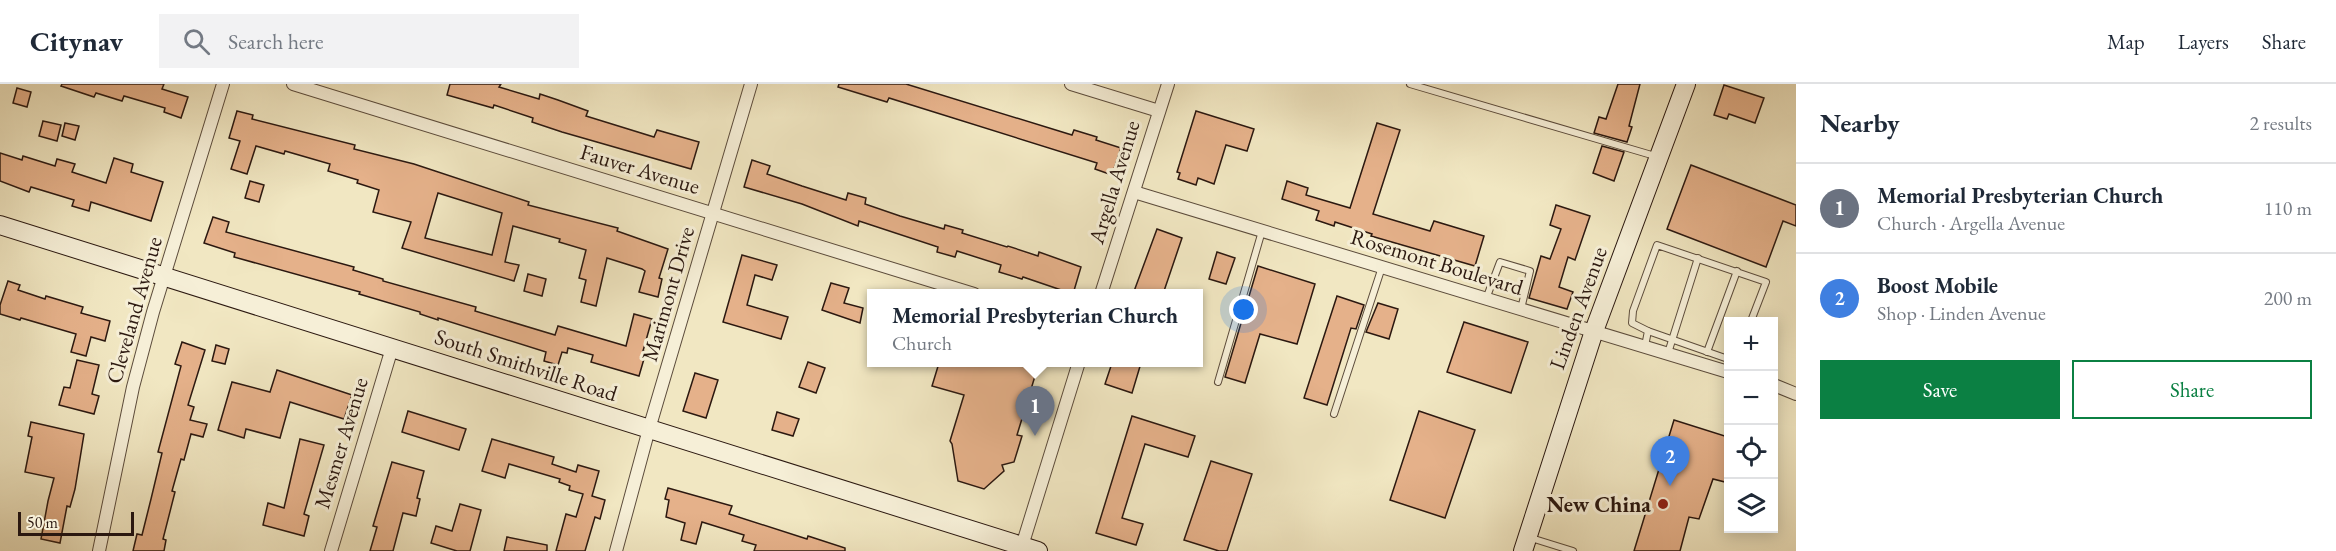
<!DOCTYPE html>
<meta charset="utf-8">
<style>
:root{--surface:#fff;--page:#f2f2f3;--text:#1f2937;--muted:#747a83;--line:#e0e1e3;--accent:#0b8043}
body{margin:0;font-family:"EB Garamond",serif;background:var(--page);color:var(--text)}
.controls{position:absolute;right:18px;bottom:18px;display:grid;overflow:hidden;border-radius:0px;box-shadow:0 3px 15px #0003}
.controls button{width:54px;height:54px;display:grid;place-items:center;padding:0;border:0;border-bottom:2px solid var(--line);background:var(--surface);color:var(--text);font:30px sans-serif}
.scale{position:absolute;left:18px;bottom:15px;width:116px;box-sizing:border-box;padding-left:6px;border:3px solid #2b1810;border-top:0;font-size:16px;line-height:21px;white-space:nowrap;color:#2b1810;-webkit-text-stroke:4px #f6efd7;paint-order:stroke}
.you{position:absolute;left:1244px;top:226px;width:21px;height:21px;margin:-15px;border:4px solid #fff;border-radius:50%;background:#1a73e8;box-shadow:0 0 0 9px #1a73e833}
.badge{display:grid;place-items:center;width:39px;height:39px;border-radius:50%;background:var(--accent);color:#fff;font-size:20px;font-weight:700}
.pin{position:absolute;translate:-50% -50px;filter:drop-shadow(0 2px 3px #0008)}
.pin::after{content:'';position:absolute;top:32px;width:21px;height:18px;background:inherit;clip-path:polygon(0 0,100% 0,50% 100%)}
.popup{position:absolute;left:867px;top:205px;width:336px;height:78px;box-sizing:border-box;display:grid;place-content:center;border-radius:0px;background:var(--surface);filter:drop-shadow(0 2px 4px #0005);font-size:20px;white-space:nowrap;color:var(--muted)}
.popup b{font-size:22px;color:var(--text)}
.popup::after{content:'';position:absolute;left:50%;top:100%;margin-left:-12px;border:12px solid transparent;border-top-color:var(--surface)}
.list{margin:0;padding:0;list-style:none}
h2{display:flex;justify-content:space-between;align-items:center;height:78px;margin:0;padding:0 24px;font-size:26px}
h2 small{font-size:20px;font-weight:400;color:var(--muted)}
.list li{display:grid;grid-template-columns:39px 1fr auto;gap:18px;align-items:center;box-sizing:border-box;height:90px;padding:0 24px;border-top:2px solid var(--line)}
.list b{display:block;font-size:22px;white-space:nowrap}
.list p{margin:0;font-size:20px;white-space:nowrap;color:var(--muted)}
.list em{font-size:20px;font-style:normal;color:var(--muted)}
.actions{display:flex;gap:12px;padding:18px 24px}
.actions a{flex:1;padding:14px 0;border:2px solid var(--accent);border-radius:0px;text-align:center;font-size:21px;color:var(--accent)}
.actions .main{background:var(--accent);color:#fff}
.icon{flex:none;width:33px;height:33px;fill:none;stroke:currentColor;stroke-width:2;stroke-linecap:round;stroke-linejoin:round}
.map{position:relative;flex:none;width:1796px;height:467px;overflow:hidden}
header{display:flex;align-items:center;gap:36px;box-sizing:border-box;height:84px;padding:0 30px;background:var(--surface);border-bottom:2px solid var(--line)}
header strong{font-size:28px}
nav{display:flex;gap:33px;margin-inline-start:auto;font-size:21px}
.search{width:420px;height:54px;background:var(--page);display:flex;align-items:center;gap:15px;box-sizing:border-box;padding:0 21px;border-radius:0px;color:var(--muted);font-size:22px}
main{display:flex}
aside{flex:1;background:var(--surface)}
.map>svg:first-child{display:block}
.building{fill:#e5b18a;stroke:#2b1810;stroke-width:1.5;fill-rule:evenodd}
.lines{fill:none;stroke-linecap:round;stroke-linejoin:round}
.service-casing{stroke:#5c4c3c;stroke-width:8}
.minor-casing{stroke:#5c4c3c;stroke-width:14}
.secondary-casing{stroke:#2b1810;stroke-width:20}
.service{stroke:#f6efd7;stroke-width:6}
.minor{stroke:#f6efd7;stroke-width:12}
.secondary{stroke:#f6efd7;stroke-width:18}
.poi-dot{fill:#8f2418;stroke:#f6efd7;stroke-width:2}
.labels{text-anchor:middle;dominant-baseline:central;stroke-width:6;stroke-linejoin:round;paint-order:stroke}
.street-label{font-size:22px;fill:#2b1810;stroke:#f6efd7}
.poi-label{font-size:22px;font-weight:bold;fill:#2b1810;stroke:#f6efd7;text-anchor:end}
</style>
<header>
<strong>Citynav</strong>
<div class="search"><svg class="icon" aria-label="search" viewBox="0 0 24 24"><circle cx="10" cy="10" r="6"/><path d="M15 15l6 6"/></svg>Search here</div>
<nav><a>Map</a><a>Layers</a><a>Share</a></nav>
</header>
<main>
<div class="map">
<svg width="1796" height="467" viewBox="0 0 1796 467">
<rect width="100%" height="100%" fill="#f1e7c2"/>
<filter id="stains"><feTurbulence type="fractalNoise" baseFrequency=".00333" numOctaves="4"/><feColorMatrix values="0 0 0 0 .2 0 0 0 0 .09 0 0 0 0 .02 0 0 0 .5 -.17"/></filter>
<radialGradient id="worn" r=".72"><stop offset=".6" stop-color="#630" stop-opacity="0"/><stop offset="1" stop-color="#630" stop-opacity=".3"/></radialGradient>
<g class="building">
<polygon points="62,0 164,0 162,5 188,13 181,34 164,28 165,24 124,12 122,17 96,9 94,13 61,2"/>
<polygon points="450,0 501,0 499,3 539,15 540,10 558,16 588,27 586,32 654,53 657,46 699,58 691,85 562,48 532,38 533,34 494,21 493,24 447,11"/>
<polygon points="839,0 906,0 1072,51 1074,46 1097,53 1096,56 1121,64 1112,91 1095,85 1097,79 889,14 887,18 838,3"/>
<polygon points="1618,0 1640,0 1629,42 1632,43 1627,58 1594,49 1599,33 1606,35"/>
<polygon points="1724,1 1764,14 1755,39 1729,30 1727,35 1714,31"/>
<polygon points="17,4 31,8 27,23 13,19"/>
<path d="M237,27L253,31L252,35L355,61L354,65L414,80L529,118L528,121L618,144L617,147L668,165L659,194L662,195L658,213L639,208L645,187L642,185L607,174L596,222L581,218L586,196L579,194L586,166L559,158L560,155L513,142L505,178L519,181L514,197L402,164L411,138L373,128L379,106L357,99L358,96L328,87L330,80L285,67L284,70L256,62L247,90L231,85L240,57L229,54ZM438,109L502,129L492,171L425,154Z"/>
<polygon points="1196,27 1254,45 1247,67 1226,61 1214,100 1198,94 1196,101 1178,95 1180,89 1177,88"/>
<polygon points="43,37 61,41 57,57 39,52"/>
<polygon points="65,39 79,42 75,56 62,52"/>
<polygon points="1377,39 1400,46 1373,130 1430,147 1434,137 1484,152 1475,182 1371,152 1372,150 1335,138 1334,142 1316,136 1319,127 1282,115 1287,97 1308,104 1306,111 1350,124"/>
<polygon points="1602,62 1624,68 1614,97 1593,89"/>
<polygon points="0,69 22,76 23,72 55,82 57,75 75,80 72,88 106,99 114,74 133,80 131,88 163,98 151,137 91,118 89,127 72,122 74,116 31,103 29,108 0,97"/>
<polygon points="752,76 770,82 767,90 802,102 846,116 848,109 866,114 865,120 900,132 944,145 945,141 963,146 962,149 1007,163 1008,162 1038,172 1039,168 1081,183 1073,210 1023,193 1022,195 999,188 1001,181 957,167 955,173 937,168 938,163 859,137 858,142 802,120 744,103"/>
<polygon points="1691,81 1796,121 1796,142 1783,137 1766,183 1667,145"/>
<polygon points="250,97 264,101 259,118 245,114"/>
<polygon points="1556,121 1590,132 1575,176 1568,173 1559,203 1573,208 1567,225 1529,214 1541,172 1550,175 1561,145 1550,141"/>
<polygon points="213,133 229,138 226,148 354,183 353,186 383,195 383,197 476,223 475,227 555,251 558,242 626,262 634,230 652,235 643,267 646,268 639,292 591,278 593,271 568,264 567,269 562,268 558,281 544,277 546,268 438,234 438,236 420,230 420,228 359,210 360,208 234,173 235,169 204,159"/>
<polygon points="1157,145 1182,154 1163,210 1133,210"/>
<polygon points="1217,168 1235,174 1226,200 1209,195"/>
<polygon points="742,171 777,181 772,196 755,191 747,221 788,233 781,255 723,238"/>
<polygon points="1258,182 1315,200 1297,260 1260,250 1245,299 1225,293"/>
<polygon points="528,190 546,195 542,212 524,207"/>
<polygon points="8,197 20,201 18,206 45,215 46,212 83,223 81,229 110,237 105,257 91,253 86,272 71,268 76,250 21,234 20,236 0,230 0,221"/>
<polygon points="831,199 849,204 844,219 863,224 860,239 822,226"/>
<polygon points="1337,212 1364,221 1356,245 1351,244 1327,321 1304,314"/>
<polygon points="1378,219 1398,225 1389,255 1366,248"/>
<polygon points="1464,238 1528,258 1511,309 1447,288"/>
<polygon points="182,258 205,266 188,321 194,323 190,336 207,340 203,353 191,350 184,376 181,375 172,407 175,408 163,455 166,456 164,467 133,467 137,450 142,451 151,415 162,369 158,368 181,282 175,280"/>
<polygon points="216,261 229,265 225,280 212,277"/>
<polygon points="77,276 99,281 92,310 99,312 94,330 59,321 64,303 70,304"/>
<polygon points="808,278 825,284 816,309 799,303"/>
<polygon points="939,279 1039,279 1017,351 1022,352 1014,378 1002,381 1004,387 984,405 958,397 952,360 950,357 964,311 932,302"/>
<polygon points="1112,279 1141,279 1132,309 1105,300"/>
<polygon points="277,286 352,311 344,335 290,318 280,354 246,345 244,354 218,346 232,298 270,308"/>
<polygon points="695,289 718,296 706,334 683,327"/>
<polygon points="408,327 466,345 459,366 402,348"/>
<polygon points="1419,327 1475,346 1445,434 1390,416"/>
<polygon points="777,328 799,335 793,352 772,346"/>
<polygon points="1132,332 1195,352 1188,373 1145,360 1122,434 1143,440 1136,461 1096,449"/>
<polygon points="1674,336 1728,353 1728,388 1725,398 1713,395 1699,435 1689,433 1680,467 1634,467"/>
<polygon points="31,338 84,350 75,405 70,423 67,422 60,459 41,455 48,417 54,394 25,388 32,353 28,352"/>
<polygon points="300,355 324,361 304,430 309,432 304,452 263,441 268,419 284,424"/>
<polygon points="492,355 554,373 552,380 576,388 578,381 599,387 592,412 605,416 600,435 595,433 585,467 556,467 566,430 576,433 583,410 569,406 570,402 559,398 560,395 509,380 505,394 482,387"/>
<polygon points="1211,377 1252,390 1227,467 1219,467 1184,456"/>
<polygon points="392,378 424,387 417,414 420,415 416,432 403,429 393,467 370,467 377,443 373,442"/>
<polygon points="668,404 732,422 729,430 807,455 808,452 845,464 845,467 754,467 756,461 742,457 744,451 702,438 696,460 681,456 685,439 666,433 669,416 665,415"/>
<polygon points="460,420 481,426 470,467 457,467 431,459 436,442 452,447"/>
<polygon points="507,453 547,461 547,467 504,467"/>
</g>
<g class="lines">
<defs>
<g id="service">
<polyline points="1410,0 1655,72"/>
<polyline points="1486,215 1500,178 1530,187 1521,225"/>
<polyline points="1648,247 1728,275"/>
<polyline points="1645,262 1648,247 1632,239 1633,227 1657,161 1766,198 1751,237"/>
<polyline points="1707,268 1737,187"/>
<polyline points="1668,269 1698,174"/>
<polyline points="1218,298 1262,147"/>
<polyline points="1334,330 1382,183"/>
<polyline points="1531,454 1573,467"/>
</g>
<g id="minor">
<polyline points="293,0 974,210"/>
<polyline points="1071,0 1159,27"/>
<polyline points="1134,108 1728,288"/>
<polyline points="1101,210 1168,0"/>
<polyline points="1774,301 1796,310"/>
<polyline points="1022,462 1079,278"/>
<polyline points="99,467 133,303 153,228 223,0"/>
<polyline points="331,467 392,264"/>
<polyline points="616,467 649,345 751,0"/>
</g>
<g id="secondary">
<polyline points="0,141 1038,467"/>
<polyline points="1523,467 1594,247 1686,0"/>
</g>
</defs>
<use href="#service" class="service-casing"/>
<use href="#minor" class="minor-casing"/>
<use href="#secondary" class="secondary-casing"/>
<use href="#service" class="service"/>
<use href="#minor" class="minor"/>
<use href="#secondary" class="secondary"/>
</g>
<circle class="poi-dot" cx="1663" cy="420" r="6"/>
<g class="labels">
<g class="street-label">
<text transform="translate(640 85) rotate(17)">Fauver Avenue</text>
<text transform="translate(1114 98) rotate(-73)">Argella Avenue</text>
<text transform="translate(1437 178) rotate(17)">Rosemont Boulevard</text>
<text transform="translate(668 210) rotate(-74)">Marimont Drive</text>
<text transform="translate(1578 224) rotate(-70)">Linden Avenue</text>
<text transform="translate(134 226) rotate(-74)">Cleveland Avenue</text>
<text transform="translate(526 281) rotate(18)">South Smithville Road</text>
<text transform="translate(341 359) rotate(-73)">Mesmer Avenue</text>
</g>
<g class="poi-label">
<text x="1651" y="420">New China</text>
</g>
</g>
<rect width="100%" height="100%" filter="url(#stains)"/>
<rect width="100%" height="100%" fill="url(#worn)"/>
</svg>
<div class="controls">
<button>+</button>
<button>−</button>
<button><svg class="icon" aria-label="locate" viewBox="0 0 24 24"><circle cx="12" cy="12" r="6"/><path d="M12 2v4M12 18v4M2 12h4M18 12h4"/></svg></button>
<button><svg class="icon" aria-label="layers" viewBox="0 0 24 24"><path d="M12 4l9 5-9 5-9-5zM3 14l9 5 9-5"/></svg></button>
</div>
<div class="scale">50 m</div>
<div class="you"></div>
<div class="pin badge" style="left:1035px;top:352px;background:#6b7280">1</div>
<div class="popup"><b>Memorial Presbyterian Church</b>Church</div>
<div class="pin badge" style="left:1670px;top:402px;background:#3f7fe0">2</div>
</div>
<aside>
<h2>Nearby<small>2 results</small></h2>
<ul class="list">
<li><span class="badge" style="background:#6b7280">1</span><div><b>Memorial Presbyterian Church</b><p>Church · Argella Avenue</p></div><em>110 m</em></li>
<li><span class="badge" style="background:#3f7fe0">2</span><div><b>Boost Mobile</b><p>Shop · Linden Avenue</p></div><em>200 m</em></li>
</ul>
<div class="actions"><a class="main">Save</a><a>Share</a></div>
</aside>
</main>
